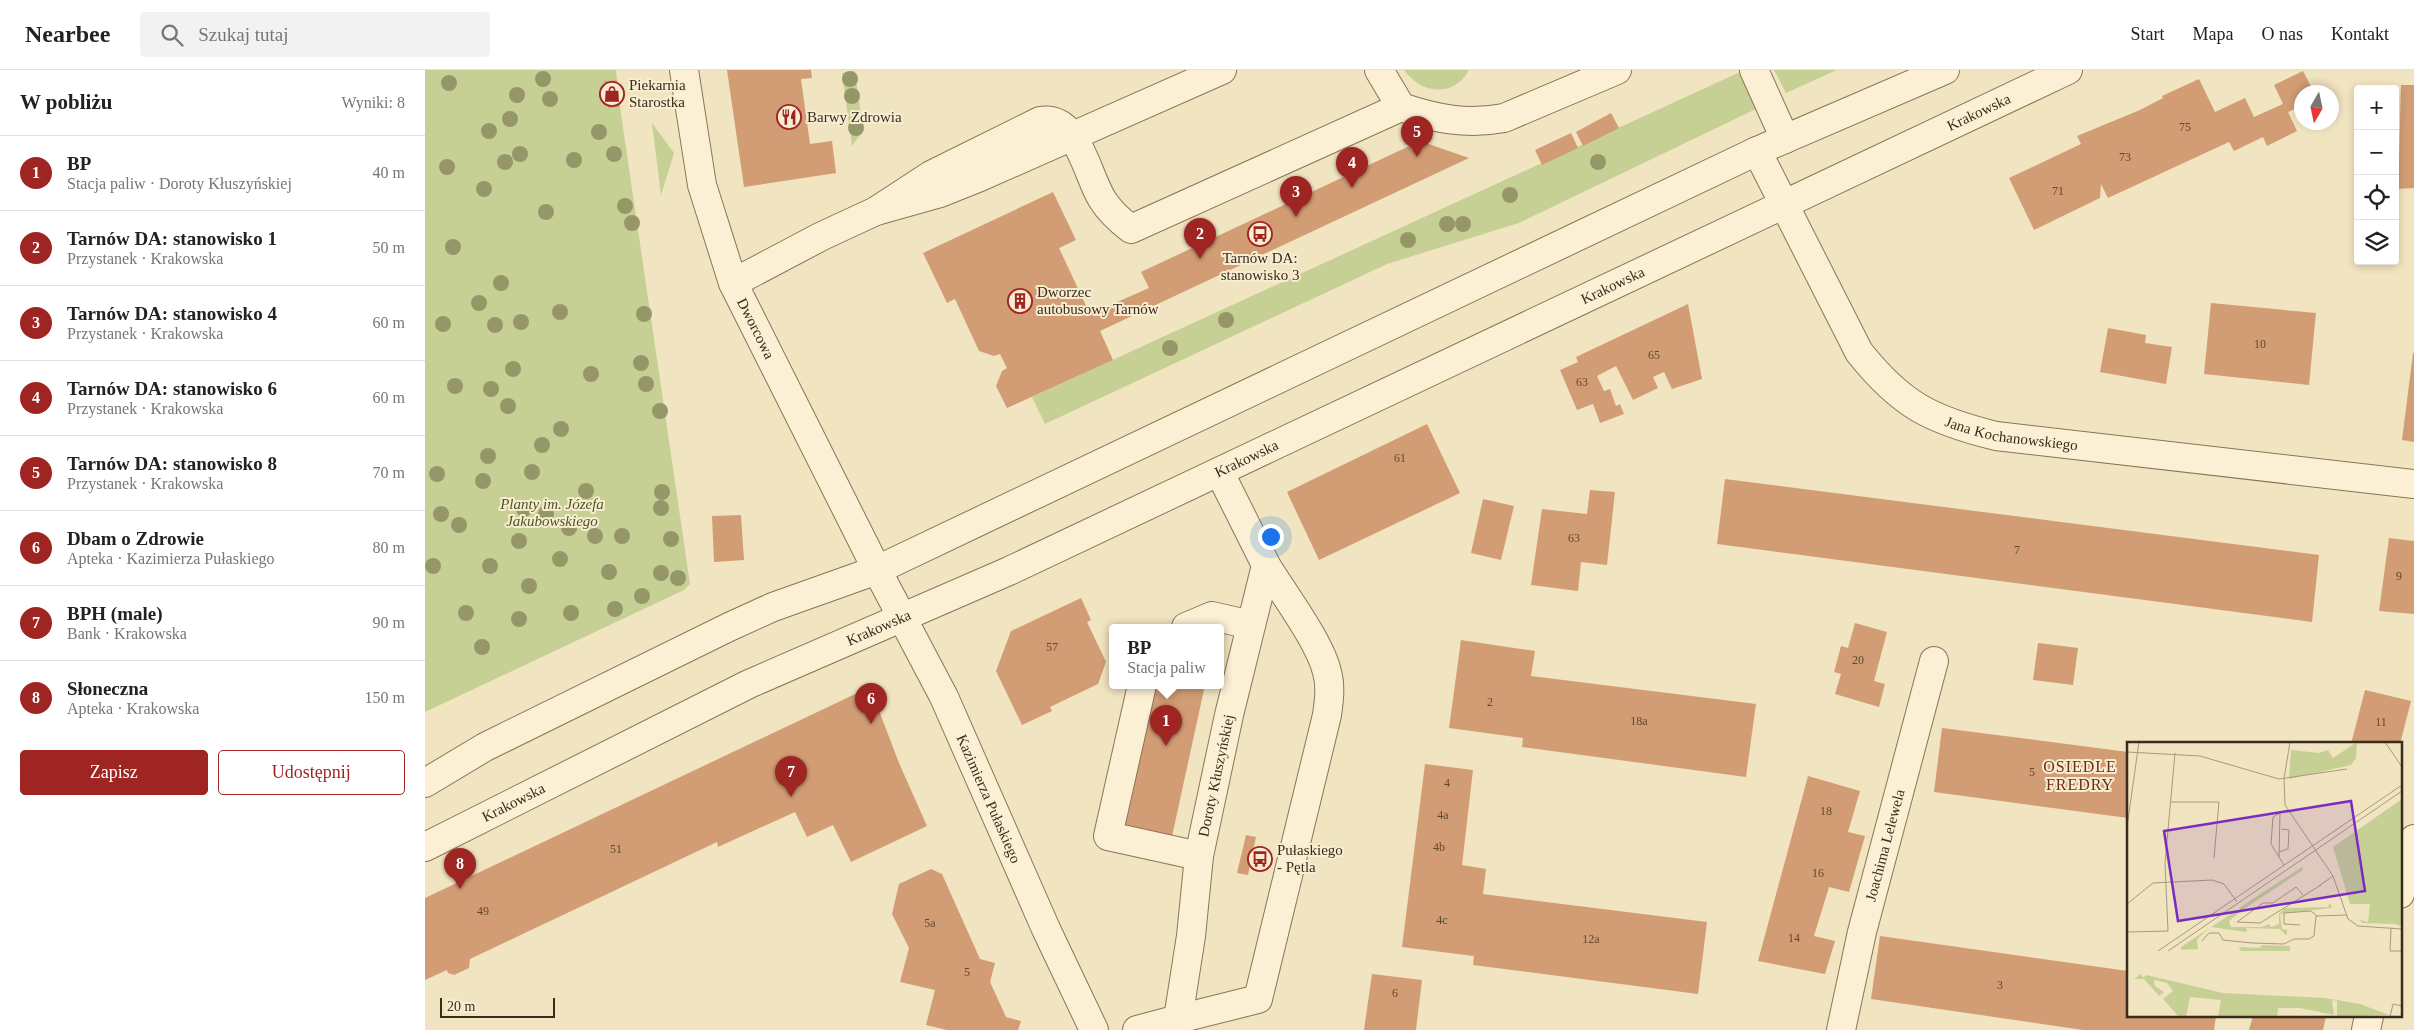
<!DOCTYPE html>
<html lang="pl">
<meta charset="utf-8">
<style>
:root{--surface:#fff;--page:#f2f2f2;--text:#222;--muted:#767676;--line:#e0e0e0;--accent:#9f2523}
body{margin:0;font-family:Georgia,serif;background:var(--page);color:var(--text)}
.controls{position:absolute;right:15px;top:15px;display:grid;overflow:hidden;border-radius:5px;box-shadow:0 2px 8px #0003}
.controls button{width:45px;height:45px;display:grid;place-items:center;padding:0;border:0;border-bottom:1px solid var(--line);background:var(--surface);color:var(--text);font:25px sans-serif}
.compass{position:absolute;left:1869px;top:15px;width:45px;height:45px;border-radius:50%;background:var(--surface);box-shadow:0 2px 8px #0003;rotate:189deg}
.scale{position:absolute;left:15px;bottom:12px;width:115px;box-sizing:border-box;padding-left:5px;border:2px solid #3a2b1c;border-top:0;font-size:14px;line-height:18px;white-space:nowrap;color:#3a2b1c;-webkit-text-stroke:4px #f8edd1;paint-order:stroke}
.you{position:absolute;left:845px;top:466px;width:18px;height:18px;margin:-12px;border:4px solid #fff;border-radius:50%;background:#1a73e8;box-shadow:0 0 0 8px #1a73e833}
.badge{display:grid;place-items:center;width:32px;height:32px;border-radius:50%;background:var(--accent);color:#fff;font-size:16px;font-weight:700}
.pin{position:absolute;translate:-50% -41px;filter:drop-shadow(0 1px 2px #0008)}
.pin::after{content:'';position:absolute;top:26px;width:18px;height:15px;background:inherit;clip-path:polygon(0 0,100% 0,50% 100%)}
.popup{position:absolute;left:684px;top:554px;width:115px;height:65px;box-sizing:border-box;display:grid;place-content:center;border-radius:5px;background:var(--surface);filter:drop-shadow(0 1px 4px #0005);font-size:16px;white-space:nowrap;color:var(--muted)}
.popup b{font-size:19px;color:var(--text)}
.popup::after{content:'';position:absolute;left:50%;top:100%;margin-left:-10px;border:10px solid transparent;border-top-color:var(--surface)}
.list{margin:0;padding:0;list-style:none}
h2{display:flex;justify-content:space-between;align-items:center;height:65px;margin:0;padding:0 20px;font-size:21px}
h2 small{font-size:16px;font-weight:400;color:var(--muted)}
.list li{display:grid;grid-template-columns:32px 1fr auto;gap:15px;align-items:center;box-sizing:border-box;height:75px;padding:0 20px;border-top:1px solid var(--line)}
.list b{display:block;font-size:19px;white-space:nowrap}
.list p{margin:0;font-size:16px;white-space:nowrap;color:var(--muted)}
.list em{font-size:16px;font-style:normal;color:var(--muted)}
.actions{display:flex;gap:10px;padding:15px 20px}
.actions a{flex:1;padding:11px 0;border:1px solid var(--accent);border-radius:5px;text-align:center;font-size:18px;color:var(--accent)}
.actions .main{background:var(--accent);color:#fff}
.icon{flex:none;width:28px;height:28px;fill:none;stroke:currentColor;stroke-width:2;stroke-linecap:round;stroke-linejoin:round}
.map{position:relative;flex:none;width:1989px;height:960px;overflow:hidden}
header{display:flex;align-items:center;gap:30px;box-sizing:border-box;height:70px;padding:0 25px;background:var(--surface);border-bottom:1px solid var(--line)}
header strong{font-size:24px}
nav{display:flex;gap:28px;margin-inline-start:auto;font-size:18px}
.search{width:350px;height:45px;background:var(--page);display:flex;align-items:center;gap:12px;box-sizing:border-box;padding:0 18px;border-radius:5px;color:var(--muted);font-size:19px}
main{display:flex}
aside{flex:1;background:var(--surface)}
.map>svg:first-child{display:block}
.green{fill:#c7d094}
.building{fill:#d29d74}
.lines{fill:none;stroke-linecap:round;stroke-linejoin:round}
.minor-casing{stroke:#8b7457;stroke-width:30}
.minor{stroke:#fbf0d4;stroke-width:28}
.tree{fill:#959769}
.labels{text-anchor:middle;dominant-baseline:central;stroke-width:4;stroke-linejoin:round;paint-order:stroke}
.number-label{font-size:12px;fill:#604832}
.poi-label{font-size:15px;fill:#3a2b1c;stroke:#f8edd1;text-anchor:start}
.street-label{font-size:15px;fill:#3a2b1c;stroke:#f8edd1}
.park-label{font-size:15px;font-style:italic;fill:#495821;stroke:#f8edd1}
.neighbourhood-label{font-size:16px;letter-spacing:1px;fill:#6a2c19;stroke:#f8edd1}
.inset-road{fill:none;stroke:#a89a7e;stroke-width:1}
.view{fill:#7b2cbf;fill-opacity:0.15;stroke:#7b2cbf;stroke-width:2.5}
.inset-edge{fill:none;stroke:#3a2b1c;stroke-width:2.5}
</style>
<header>
<strong>Nearbee</strong>
<div class="search"><svg class="icon" aria-label="search" viewBox="0 0 24 24"><circle cx="10" cy="10" r="6"/><path d="M15 15l6 6"/></svg>Szukaj tutaj</div>
<nav><a>Start</a><a>Mapa</a><a>O nas</a><a>Kontakt</a></nav>
</header>
<main>
<aside>
<h2>W pobliżu<small>Wyniki: 8</small></h2>
<ul class="list">
<li><span class="badge">1</span><div><b>BP</b><p>Stacja paliw · Doroty Kłuszyńskiej</p></div><em>40 m</em></li>
<li><span class="badge">2</span><div><b>Tarnów DA: stanowisko 1</b><p>Przystanek · Krakowska</p></div><em>50 m</em></li>
<li><span class="badge">3</span><div><b>Tarnów DA: stanowisko 4</b><p>Przystanek · Krakowska</p></div><em>60 m</em></li>
<li><span class="badge">4</span><div><b>Tarnów DA: stanowisko 6</b><p>Przystanek · Krakowska</p></div><em>60 m</em></li>
<li><span class="badge">5</span><div><b>Tarnów DA: stanowisko 8</b><p>Przystanek · Krakowska</p></div><em>70 m</em></li>
<li><span class="badge">6</span><div><b>Dbam o Zdrowie</b><p>Apteka · Kazimierza Pułaskiego</p></div><em>80 m</em></li>
<li><span class="badge">7</span><div><b>BPH (male)</b><p>Bank · Krakowska</p></div><em>90 m</em></li>
<li><span class="badge">8</span><div><b>Słoneczna</b><p>Apteka · Krakowska</p></div><em>150 m</em></li>
</ul>
<div class="actions"><a class="main">Zapisz</a><a>Udostępnij</a></div>
</aside>
<div class="map">
<svg width="1989" height="960" viewBox="0 0 1989 960">
<rect width="100%" height="100%" fill="#f1e4c0"/>
<g class="green">
<polygon points="0,0 191,0 192,10 179,11 183,38 195,37 265,514 259,520 0,642"/>
<path d="M979,0H1044C1029,28 996,24 979,0Z"/>
<polygon points="1349,0 1412,0 1361,23"/>
<polygon points="430,1 438,61 427,76 417,3"/>
<polygon points="1315,2 1333,38 1094,153 962,194 620,354 607,327"/>
<polygon points="227,53 249,83 236,125"/>
</g>
<g class="building">
<polygon points="302,0 386,0 387,8 376,9 385,74 407,71 411,103 319,117"/>
<polygon points="1878,1 1889,22 1876,22 1876,36 1863,42 1872,61 1842,76 1838,67 1809,81 1804,72 1683,128 1676,114 1675,128 1609,160 1584,108 1656,74 1652,66 1715,40 1738,28 1737,26 1774,9 1790,42 1820,28 1829,47 1858,34 1849,15"/>
<polygon points="192,10 195,37 183,38 179,11"/>
<polygon points="1976,15 1989,15 1989,118 1970,119 1970,91 1974,91"/>
<polygon points="1186,43 1194,58 1158,76 1151,62"/>
<polygon points="1146,63 1153,78 1117,95 1110,80"/>
<polygon points="995,71 1044,88 675,261 688,290 582,338 571,316 577,301 582,298 575,284 569,286 554,281 530,229 522,233 498,183 628,122 651,170 634,178 665,244 724,218 716,202"/>
<polygon points="1933,92 1933,120 1931,120 1930,93"/>
<polygon points="1786,233 1891,243 1884,315 1779,304"/>
<polygon points="1263,234 1277,309 1247,319 1239,302 1228,307 1233,318 1208,330 1191,296 1172,306 1179,321 1185,319 1191,336 1195,334 1199,344 1175,353 1168,334 1152,340 1135,300 1153,292 1151,287"/>
<polygon points="1683,258 1721,265 1720,273 1747,277 1741,314 1675,302"/>
<polygon points="1988,283 1989,283 1989,372 1977,370"/>
<polygon points="1002,354 1035,423 894,490 862,422"/>
<polygon points="1300,409 1894,485 1887,552 1292,474"/>
<polygon points="1165,420 1190,422 1182,495 1156,492 1153,521 1106,515 1117,439 1162,444"/>
<polygon points="1058,429 1089,436 1076,490 1046,483"/>
<polygon points="316,445 319,490 289,492 287,446"/>
<polygon points="1964,468 1989,471 1989,544 1954,541"/>
<polygon points="656,528 666,550 662,552 681,592 673,614 625,637 627,641 597,655 571,601 586,561"/>
<polygon points="1430,553 1462,562 1449,611 1460,614 1454,637 1410,624 1416,604 1409,602 1416,576 1423,578"/>
<polygon points="1036,570 1110,581 1106,606 1331,634 1321,707 1097,677 1098,668 1024,658"/>
<polygon points="1613,573 1653,578 1648,615 1608,610"/>
<polygon points="730,615 780,615 746,771 698,760"/>
<polygon points="445,617 474,693 502,756 426,792 408,755 382,767 370,742 293,777 292,772 45,889 44,898 29,905 23,903 22,900 0,910 0,828"/>
<polygon points="1940,620 1986,631 1975,674 1926,674"/>
<polygon points="1517,658 1703,682 1703,748 1509,722"/>
<polygon points="1000,694 1048,700 1037,795 1061,799 1058,824 1282,852 1273,924 1048,895 1049,886 977,877"/>
<polygon points="1383,706 1435,721 1423,762 1440,766 1424,822 1404,817 1389,866 1410,871 1400,904 1333,891"/>
<polygon points="821,765 831,767 823,805 812,803"/>
<polygon points="506,799 517,804 555,889 570,893 565,912 581,947 596,951 593,960 522,960 501,955 510,920 475,912 484,878 467,844 474,814"/>
<polygon points="1455,866 1703,901 1703,946 1791,946 1789,960 1658,960 1446,929"/>
<polygon points="947,904 997,910 991,960 939,960"/>
<polygon points="1828,946 1901,946 1898,960 1824,960"/>
</g>
<g class="lines">
<defs>
<g id="minor">
<path id="s1" d="M259,0L277,115L308,213L452,500L519,627L621,859L669,960"/>
<path d="M954,0L976,37C1011,49 1042,55 1079,48L1192,0"/>
<polyline points="1329,0 1360,69"/>
<path id="s2" d="M1332,81L1434,282C1476,335 1506,350 1571,366L1989,414"/>
<path d="M451,141L506,105L615,51C653,45 661,103 677,129C685,142 694,150 706,159L976,37"/>
<polyline points="308,213 397,166 451,141 515,123 555,107 797,0"/>
<polyline points="761,557 787,546 826,555"/>
<polyline points="717,615 683,766 774,786"/>
<polyline points="0,713 60,677 304,557 348,537 452,500 1332,81 1520,0"/>
<path id="s3" d="M0,777L324,614L584,501L1643,0"/>
<polyline points="1975,824 1989,769"/>
<path d="M753,949L833,929L902,645C904,631 906,616 902,602C895,572 858,523 841,495"/>
<path id="s4" d="M712,960L753,949L766,866L774,786L804,645L841,495L795,403"/>
<path id="s5" d="M1416,960L1437,862L1509,591"/>
<polyline points="1941,960 1944,946"/>
</g>
</defs>
<use href="#minor" class="minor-casing"/>
<use href="#minor" class="minor"/>
</g>
<g class="tree">
<circle cx="118" cy="9" r="8"/>
<circle cx="425" cy="9" r="8"/>
<circle cx="24" cy="13" r="8"/>
<circle cx="92" cy="25" r="8"/>
<circle cx="427" cy="26" r="8"/>
<circle cx="125" cy="29" r="8"/>
<circle cx="85" cy="49" r="8"/>
<circle cx="431" cy="58" r="8"/>
<circle cx="64" cy="61" r="8"/>
<circle cx="174" cy="62" r="8"/>
<circle cx="95" cy="84" r="8"/>
<circle cx="189" cy="84" r="8"/>
<circle cx="149" cy="90" r="8"/>
<circle cx="80" cy="92" r="8"/>
<circle cx="1173" cy="92" r="8"/>
<circle cx="22" cy="97" r="8"/>
<circle cx="59" cy="119" r="8"/>
<circle cx="1085" cy="125" r="8"/>
<circle cx="200" cy="136" r="8"/>
<circle cx="121" cy="142" r="8"/>
<circle cx="207" cy="153" r="8"/>
<circle cx="1022" cy="154" r="8"/>
<circle cx="1038" cy="154" r="8"/>
<circle cx="983" cy="170" r="8"/>
<circle cx="28" cy="177" r="8"/>
<circle cx="76" cy="213" r="8"/>
<circle cx="54" cy="233" r="8"/>
<circle cx="135" cy="242" r="8"/>
<circle cx="219" cy="244" r="8"/>
<circle cx="801" cy="250" r="8"/>
<circle cx="96" cy="252" r="8"/>
<circle cx="18" cy="254" r="8"/>
<circle cx="70" cy="255" r="8"/>
<circle cx="745" cy="278" r="8"/>
<circle cx="216" cy="293" r="8"/>
<circle cx="88" cy="299" r="8"/>
<circle cx="166" cy="304" r="8"/>
<circle cx="221" cy="314" r="8"/>
<circle cx="30" cy="316" r="8"/>
<circle cx="66" cy="319" r="8"/>
<circle cx="83" cy="336" r="8"/>
<circle cx="235" cy="341" r="8"/>
<circle cx="136" cy="359" r="8"/>
<circle cx="117" cy="375" r="8"/>
<circle cx="63" cy="386" r="8"/>
<circle cx="107" cy="402" r="8"/>
<circle cx="12" cy="404" r="8"/>
<circle cx="58" cy="411" r="8"/>
<circle cx="161" cy="421" r="8"/>
<circle cx="237" cy="422" r="8"/>
<circle cx="236" cy="438" r="8"/>
<circle cx="99" cy="439" r="8"/>
<circle cx="16" cy="444" r="8"/>
<circle cx="121" cy="444" r="8"/>
<circle cx="34" cy="455" r="8"/>
<circle cx="144" cy="458" r="8"/>
<circle cx="170" cy="466" r="8"/>
<circle cx="197" cy="466" r="8"/>
<circle cx="246" cy="469" r="8"/>
<circle cx="94" cy="471" r="8"/>
<circle cx="135" cy="489" r="8"/>
<circle cx="8" cy="496" r="8"/>
<circle cx="65" cy="496" r="8"/>
<circle cx="184" cy="502" r="8"/>
<circle cx="236" cy="503" r="8"/>
<circle cx="253" cy="508" r="8"/>
<circle cx="104" cy="516" r="8"/>
<circle cx="217" cy="526" r="8"/>
<circle cx="190" cy="539" r="8"/>
<circle cx="41" cy="543" r="8"/>
<circle cx="146" cy="543" r="8"/>
<circle cx="94" cy="549" r="8"/>
<circle cx="57" cy="577" r="8"/>
</g>
<defs>
<symbol id="shop-ring" viewBox="-11 -11 22 22"><circle r="9.5" fill="#f8edd1" stroke="#9f2523" stroke-width="1.5"/><path d="M-5-2.5h2.3a2.7 3.5 0 0 1 5.4 0H5L5.5 6h-11ZM-1.5-2.5h3a1.5 2.3 0 0 0-3 0Z" fill="#9f2523"/></symbol>
<symbol id="restaurant-ring" viewBox="-11 -11 22 22"><circle r="9.5" fill="#f8edd1" stroke="#9f2523" stroke-width="1.5"/><path d="M-5-6h1v4h1v-4h1v4h1v-4h1v5L-1.5 .5V6h-2V.5L-5-1ZM5-6V6H3V1.5H1.5Q1.5-4 5-6Z" fill="#9f2523"/></symbol>
<symbol id="bus-ring" viewBox="-11 -11 22 22"><circle r="9.5" fill="#f8edd1" stroke="#9f2523" stroke-width="1.5"/><path d="M-5-6H5V4H4V6H2V4H-2V6H-4V4H-5ZM-3.5-4V0h7V-4ZM-3.5 1.2v1.5H-2V1.2ZM2 1.2v1.5H3.5V1.2Z" fill="#9f2523"/></symbol>
<symbol id="building-ring" viewBox="-11 -11 22 22"><circle r="9.5" fill="#f8edd1" stroke="#9f2523" stroke-width="1.5"/><path d="M-4-6H4V6H1V3H-1V6H-4ZM-2.5-4.3h1.7v1.8h-1.7ZM.8-4.3h1.7v1.8H.8ZM-2.5-1h1.7V.8h-1.7ZM.8-1h1.7V.8H.8Z" fill="#9f2523"/></symbol>
</defs>
<g fill-rule="evenodd">
<use href="#shop-ring" x="173" y="10" width="28" height="28"/>
<use href="#restaurant-ring" x="350" y="33" width="28" height="28"/>
<use href="#bus-ring" x="821" y="150" width="28" height="28"/>
<use href="#building-ring" x="581" y="217" width="28" height="28"/>
<use href="#bus-ring" x="821" y="775" width="28" height="28"/>
</g>
<g class="labels">
<g class="number-label">
<text x="1760" y="57">75</text>
<text x="1700" y="87">73</text>
<text x="1633" y="121">71</text>
<text x="1835" y="274">10</text>
<text x="1229" y="285">65</text>
<text x="1157" y="312">63</text>
<text x="975" y="388">61</text>
<text x="1149" y="468">63</text>
<text x="1592" y="480">7</text>
<text x="1974" y="506">9</text>
<text x="627" y="577">57</text>
<text x="1433" y="590">20</text>
<text x="1065" y="632">2</text>
<text x="1214" y="651">18a</text>
<text x="1956" y="652">11</text>
<text x="1607" y="702">5</text>
<text x="1022" y="713">4</text>
<text x="1401" y="741">18</text>
<text x="1018" y="745">4a</text>
<text x="1014" y="777">4b</text>
<text x="191" y="779">51</text>
<text x="1393" y="803">16</text>
<text x="58" y="841">49</text>
<text x="1017" y="850">4c</text>
<text x="505" y="853">5a</text>
<text x="1369" y="868">14</text>
<text x="1166" y="869">12a</text>
<text x="542" y="902">5</text>
<text x="1575" y="915">3</text>
<text x="970" y="923">6</text>
</g>
<g class="poi-label">
<text x="204" y="15">Piekarnia<tspan x="204" dy="17">Starostka</tspan></text>
<text x="382" y="47">Barwy Zdrowia</text>
<text x="835" y="188" text-anchor="middle">Tarnów DA:<tspan x="835" dy="17">stanowisko 3</tspan></text>
<text x="612" y="222">Dworzec<tspan x="612" dy="17">autobusowy Tarnów</tspan></text>
<text x="852" y="780">Pułaskiego<tspan x="852" dy="17">- Pętla</tspan></text>
</g>
<g class="street-label">
<text stroke="none"><textPath href="#s3" startOffset="1719">Krakowska</textPath></text>
<text stroke="none"><textPath href="#s3" startOffset="1314">Krakowska</textPath></text>
<text stroke="none"><textPath href="#s1" startOffset="270">Dworcowa</textPath></text>
<text stroke="none"><textPath href="#s2" startOffset="405">Jana Kochanowskiego</textPath></text>
<text stroke="none"><textPath href="#s3" startOffset="909">Krakowska</textPath></text>
<text stroke="none"><textPath href="#s3" startOffset="504">Krakowska</textPath></text>
<text stroke="none"><textPath href="#s4" startOffset="289">Doroty Kłuszyńskiej</textPath></text>
<text stroke="none"><textPath href="#s1" startOffset="795">Kazimierza Pułaskiego</textPath></text>
<text stroke="none"><textPath href="#s3" startOffset="99">Krakowska</textPath></text>
<text stroke="none"><textPath href="#s5" startOffset="190">Joachima Lelewela</textPath></text>
</g>
<g class="park-label">
<text x="127" y="434">Planty im. Józefa<tspan x="127" dy="17">Jakubowskiego</tspan></text>
</g>
<g class="neighbourhood-label">
<text x="1655" y="696">OSIEDLE<tspan x="1655" dy="18">FREDRY</tspan></text>
</g>
</g>
<g transform="translate(1702 672)">
<rect width="275" height="275" fill="#f1e4c0"/>
<path d="M230,0L229,16L224,23L162,37L164,8L192,11L201,8L206,16ZM275,57V185L268,182L235,181L233,178L241,180L243,162H223L206,105ZM175,125L176,128L114,169L112,166ZM203,161L205,166L153,172L155,187L160,188V194L153,187L120,186L119,190L84,185L70,197L71,207L54,208V205L110,168L112,171L102,179L104,185H135L142,182L144,185L152,182V172L158,166L201,165ZM135,203L163,204V209H114L112,205L133,206ZM14,232L16,236L19,233L96,251L198,256L233,262L262,273L210,275V259L205,258L207,273L173,266H151L150,275H91L94,258L63,255L59,275H52L36,257L46,249L40,241L27,238L28,244L37,250L32,254L17,237H7Z" fill="#c7d094"/>
<path class="inset-road" d="M163,0L157,37L158,63L206,134L221,177L231,184L275,187M258,0L275,25M0,10L73,14L152,37L220,27M44,60H92L87,116M0,85L12,0M152,110L161,107L162,88L154,87M152,115L144,102L146,75L153,71M157,123L152,115L153,71L160,68M192,144L206,134M176,153L169,145L146,161H136L110,180L133,181L194,143M0,162L26,141L85,138L97,142L110,160M173,183L157,182V171L184,169L190,174M264,186L263,209H275M0,190L41,189L38,121L48,11M75,199L82,191H92L96,198L125,201L157,202L167,197H182L187,194L189,174L220,173M31,209L275,43M41,209L275,49M263,275L266,262L275,264"/>
<path class="view" d="M224,59L238,149L51,179L37,89Z"/>
<rect width="275" height="275" class="inset-edge"/>
</g>
</svg>
<div class="controls">
<button>+</button>
<button>−</button>
<button><svg class="icon" aria-label="locate" viewBox="0 0 24 24"><circle cx="12" cy="12" r="6"/><path d="M12 2v4M12 18v4M2 12h4M18 12h4"/></svg></button>
<button><svg class="icon" aria-label="layers" viewBox="0 0 24 24"><path d="M12 4l9 5-9 5-9-5zM3 14l9 5 9-5"/></svg></button>
</div>
<svg class="compass" viewBox="-18 -18 36 36"><path d="M0-13l5 13h-10z" fill="#e53935"/><path d="M0 13l5-13h-10z" fill="#767676"/></svg>
<div class="scale">20 m</div>
<div class="you"></div>
<div class="pin badge" style="left:741px;top:676px">1</div>
<div class="popup"><b>BP</b>Stacja paliw</div>
<div class="pin badge" style="left:775px;top:189px">2</div>
<div class="pin badge" style="left:871px;top:147px">3</div>
<div class="pin badge" style="left:927px;top:118px">4</div>
<div class="pin badge" style="left:992px;top:87px">5</div>
<div class="pin badge" style="left:446px;top:654px">6</div>
<div class="pin badge" style="left:366px;top:727px">7</div>
<div class="pin badge" style="left:35px;top:819px">8</div>
</div>
</main>
